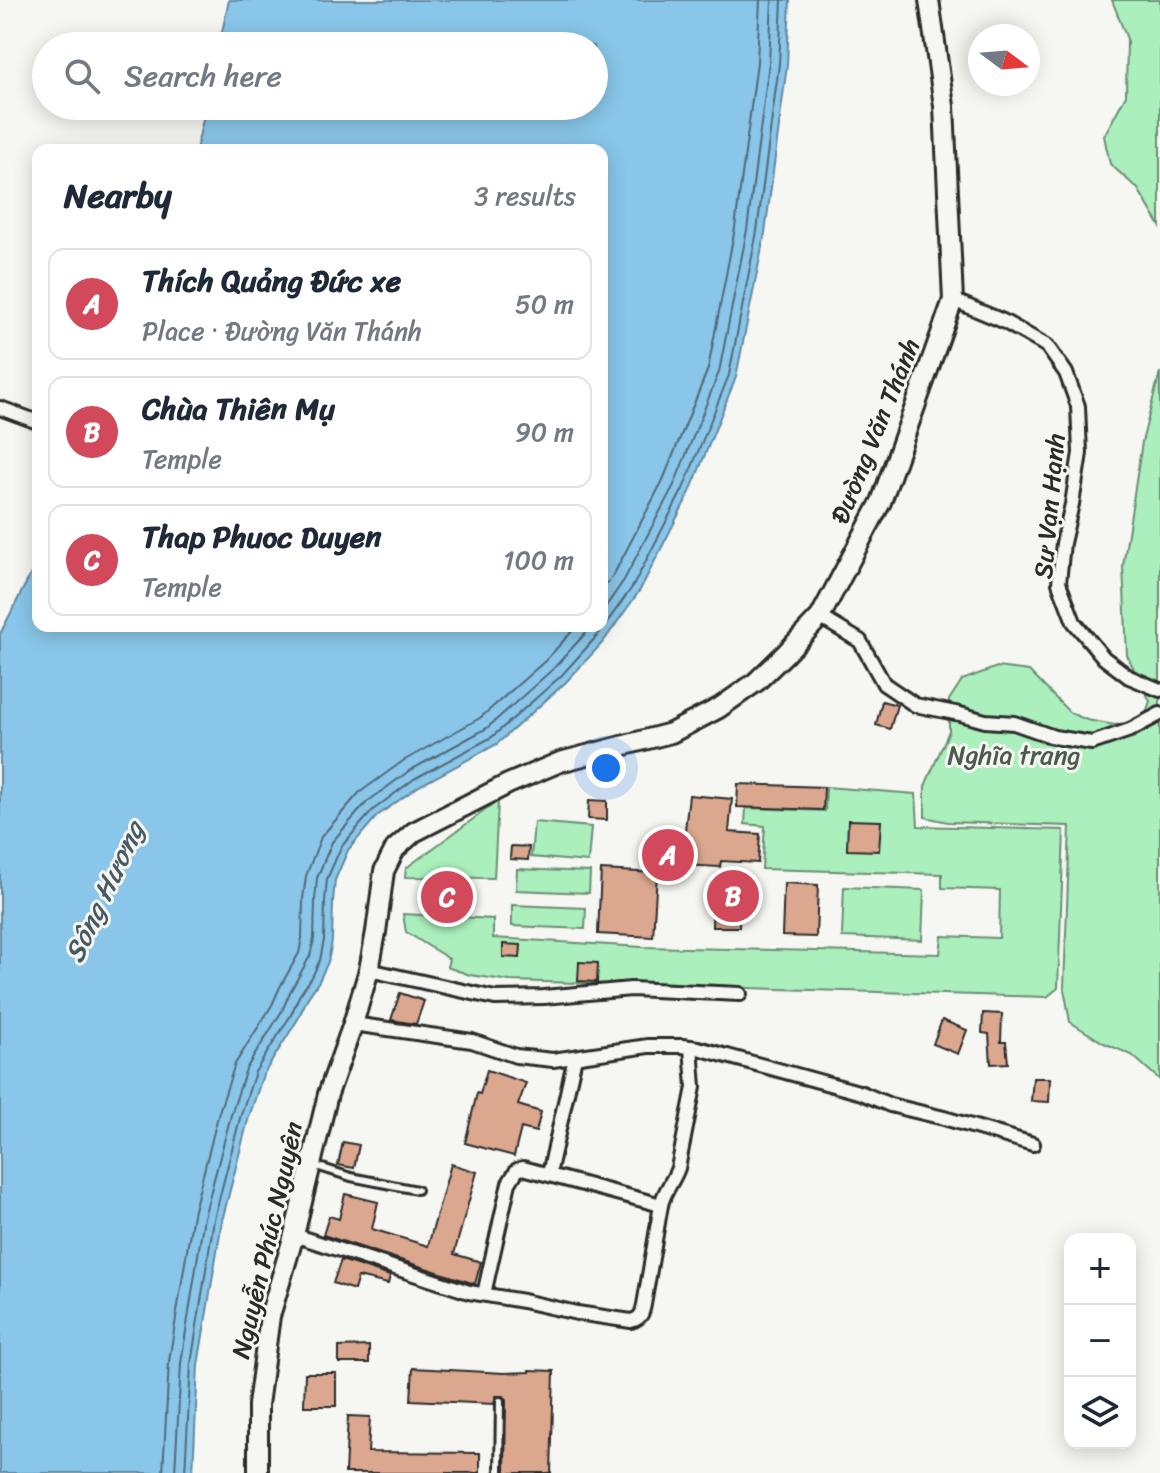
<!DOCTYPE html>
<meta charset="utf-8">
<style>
:root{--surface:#fff;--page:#f6f6f7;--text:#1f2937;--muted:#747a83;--line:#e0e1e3;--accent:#d1495b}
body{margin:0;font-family:Sriracha,sans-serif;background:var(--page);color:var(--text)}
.controls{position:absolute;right:24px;bottom:24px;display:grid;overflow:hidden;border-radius:16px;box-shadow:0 4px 20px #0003}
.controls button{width:72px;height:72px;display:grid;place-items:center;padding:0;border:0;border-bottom:2px solid var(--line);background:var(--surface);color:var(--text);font:40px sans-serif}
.compass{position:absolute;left:968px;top:24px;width:72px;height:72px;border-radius:50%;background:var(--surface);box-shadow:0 4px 20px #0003;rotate:106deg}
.you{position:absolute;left:606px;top:768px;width:28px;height:28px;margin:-20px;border:6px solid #fff;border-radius:50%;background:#1a73e8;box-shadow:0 0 0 12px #1a73e833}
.badge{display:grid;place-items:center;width:52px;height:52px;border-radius:50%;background:var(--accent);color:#fff;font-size:26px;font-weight:700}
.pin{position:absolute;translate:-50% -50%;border:4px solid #fff;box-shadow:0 2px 8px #0006}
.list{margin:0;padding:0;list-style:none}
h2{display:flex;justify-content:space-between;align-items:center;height:104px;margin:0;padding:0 32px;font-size:34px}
h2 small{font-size:26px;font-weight:400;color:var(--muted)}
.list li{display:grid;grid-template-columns:52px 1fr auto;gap:24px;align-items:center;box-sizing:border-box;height:112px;margin:0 16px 16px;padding:0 16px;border:2px solid var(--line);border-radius:16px}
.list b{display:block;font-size:30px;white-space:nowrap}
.list p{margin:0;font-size:26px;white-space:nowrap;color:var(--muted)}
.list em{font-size:26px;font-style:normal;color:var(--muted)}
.icon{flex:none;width:44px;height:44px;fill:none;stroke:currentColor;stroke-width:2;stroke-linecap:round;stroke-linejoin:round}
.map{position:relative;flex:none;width:1160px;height:1473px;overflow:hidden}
.search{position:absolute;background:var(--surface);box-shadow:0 4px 20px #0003;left:32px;top:32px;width:576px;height:88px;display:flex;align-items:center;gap:20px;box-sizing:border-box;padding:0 28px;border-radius:44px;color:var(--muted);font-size:30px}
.panel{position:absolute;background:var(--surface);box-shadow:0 4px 20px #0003;left:32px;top:144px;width:576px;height:488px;border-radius:16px}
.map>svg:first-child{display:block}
.green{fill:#abf0bc;stroke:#6b8e74;stroke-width:2}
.water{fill:#89c6e9;stroke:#63889d;stroke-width:2}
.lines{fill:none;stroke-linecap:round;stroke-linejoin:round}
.shore{stroke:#516977;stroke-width:2}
.building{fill:#dba88f;stroke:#2b2b2b;stroke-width:2}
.lane-casing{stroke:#2b2b2b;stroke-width:12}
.street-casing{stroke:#2b2b2b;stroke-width:18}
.secondary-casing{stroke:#2b2b2b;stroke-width:24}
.lane{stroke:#f6f6f2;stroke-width:6}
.street{stroke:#f6f6f2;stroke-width:12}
.secondary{stroke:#f6f6f2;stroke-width:18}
.labels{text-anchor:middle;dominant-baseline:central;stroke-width:6;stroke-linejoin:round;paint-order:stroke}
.street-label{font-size:26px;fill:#2b2b2b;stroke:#f6f6f2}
.park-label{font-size:26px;fill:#4b5c4f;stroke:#f6f6f2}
.water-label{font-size:28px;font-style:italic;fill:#475a64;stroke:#f6f6f2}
</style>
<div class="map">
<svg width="1160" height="1473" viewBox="0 0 1160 1473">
<rect width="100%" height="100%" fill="#f6f6f2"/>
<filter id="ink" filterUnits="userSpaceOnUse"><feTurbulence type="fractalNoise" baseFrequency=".0125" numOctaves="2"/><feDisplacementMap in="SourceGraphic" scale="16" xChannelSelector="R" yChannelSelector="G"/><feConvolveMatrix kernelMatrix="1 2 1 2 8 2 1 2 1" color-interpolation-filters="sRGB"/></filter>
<g filter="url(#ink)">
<g class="green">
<polygon points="1112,0 1160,0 1160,226 1138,189 1110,164 1104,136 1126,95 1127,39"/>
<polygon points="1160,372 1160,1080 1132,1055 1104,1043 1070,1022 1064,988 1070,826 948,822 925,817 925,786 949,731 949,700 962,680 997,667 1029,671 1070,713 1087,720 1115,725 1144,719 1150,701 1127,655 1123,566 1142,442"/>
<polygon points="826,787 916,794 918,826 1064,830 1058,988 1047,997 510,981 470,975 447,967 449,959 406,932 403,914 493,919 493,938 642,947 940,954 942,936 999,938 1000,890 942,888 942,874 762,869 765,826 745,824 746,808 825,811"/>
<polygon points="498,801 494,878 405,877 406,868"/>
<polygon points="534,822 591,827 588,862 531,857"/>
<polygon points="517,869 590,872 589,893 516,890"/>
<polygon points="844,887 924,890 922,940 842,937"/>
<polygon points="512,905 586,908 585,929 512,926"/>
</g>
<polygon class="water" points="229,0 790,0 787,65 765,233 736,377 690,492 640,590 603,642 566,682 497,744 419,786 377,816 348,850 335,880 333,902 332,941 328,962 319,981 307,999 298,1019 263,1075 248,1120 222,1221 198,1365 193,1473 0,1473 0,634 38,560 38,626 602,626 602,150 196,150 206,106 594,106 594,46 219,46"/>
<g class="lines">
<g class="shore">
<polyline points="602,591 614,574 663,480 708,369 735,228 757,62 760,0"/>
<polyline points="602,612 624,580 674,485 719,372 747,230 769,63 772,0"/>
<polyline points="163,1473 169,1361 193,1214 219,1112 235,1064 272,1005 280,987 299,953 302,938 303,899 306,876 321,837 359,793 403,761 480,718 545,661 577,626"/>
<polyline points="175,1473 181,1363 204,1217 231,1115 246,1069 282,1011 290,992 310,956 314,939 315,900 317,878 332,842 367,802 409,771 487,728 553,669 592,626"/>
<polyline points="185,1473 191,1364 214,1219 240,1118 255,1072 291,1015 299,996 312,977 320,960 324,940 325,901 327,879 341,847 373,810 414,779 492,737 561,676 597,636 633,586 683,489 729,375 757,231 779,64 782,0"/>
</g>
</g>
<g class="building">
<polygon points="882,701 897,705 890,729 876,725"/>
<polygon points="738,784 824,787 823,810 737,807"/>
<polygon points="689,795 732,799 729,832 760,834 758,863 721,861 720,867 661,864 662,838 671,839 671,829 685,830"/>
<polygon points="589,800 607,801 607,820 588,819"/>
<polygon points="848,820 881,821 879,851 847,850"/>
<polygon points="511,846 529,847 528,860 510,859"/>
<polygon points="601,870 657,873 653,937 598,934"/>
<polygon points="784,883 818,885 816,937 782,936"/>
<circle cx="447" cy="897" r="12"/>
<polygon points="713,895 740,895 739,927 712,927"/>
<polygon points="503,944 521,945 520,958 503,957"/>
<polygon points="579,962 598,963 597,982 578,981"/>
<polygon points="400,993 424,1001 416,1024 391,1020"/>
<polygon points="983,1013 1002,1014 1001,1042 1006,1042 1008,1063 991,1064 989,1034 982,1033"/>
<polygon points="942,1020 967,1030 958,1054 933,1044"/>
<polygon points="487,1070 526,1083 518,1105 541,1112 536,1132 521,1128 514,1156 465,1143 477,1093 480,1094"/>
<polygon points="1033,1078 1050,1078 1049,1102 1031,1101"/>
<polygon points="343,1142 359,1145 354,1168 338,1165"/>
<polygon points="451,1164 477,1172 454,1254 481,1262 475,1284 323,1235 329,1216 339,1219 345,1194 378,1202 372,1229 428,1246"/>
<polygon points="341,1260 390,1276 388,1284 358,1277 354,1290 333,1283"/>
<polygon points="369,1346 369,1363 339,1363 339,1347"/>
<polygon points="413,1368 504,1373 530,1372 530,1370 554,1371 551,1473 505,1473 506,1401 504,1396 496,1396 494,1404 411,1400"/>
<polygon points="305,1373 336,1373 336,1406 304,1406"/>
<polygon points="348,1416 370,1417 368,1452 480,1453 480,1473 345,1473"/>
</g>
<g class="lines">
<defs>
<g id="lane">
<polyline points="313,1165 351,1177 417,1190"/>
<polyline points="499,1473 500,1401"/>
</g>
<g id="street">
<polyline points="953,300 1003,321 1047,346 1066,373 1078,406 1080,453 1072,504 1063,543 1059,583 1074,622 1104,658 1129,677 1160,690"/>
<polyline points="0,408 38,422"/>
<polyline points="820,617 860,641 884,684 915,705 960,714 985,721 1014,723 1054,737 1092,743 1130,730 1160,714"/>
<polyline points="369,970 495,998 544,997 631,989 740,994"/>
<polyline points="353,1024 472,1041 516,1056 553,1060 648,1046 682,1046 698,1048 862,1093 890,1105 944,1118 1033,1144"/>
<polyline points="549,1174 575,1057"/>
<path d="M294,1235L469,1292L523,1301L577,1313L631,1321C643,1318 643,1310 645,1299L661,1205C664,1191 673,1182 678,1168L694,1087L691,1047"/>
<polyline points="484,1294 509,1183 517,1170 523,1168 661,1205"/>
</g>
<polyline id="secondary" points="258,1473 258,1405 270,1316 294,1235 328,1094 353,1024 369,970 376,932 384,871 395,849 414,832 508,784 560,762 671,733 719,708 756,682 786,653 820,617 881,502 953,300 944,106 929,0"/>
</defs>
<use href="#lane" class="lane-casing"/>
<use href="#street" class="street-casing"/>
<use href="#secondary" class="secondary-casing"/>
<use href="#lane" class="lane"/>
<use href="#street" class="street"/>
<use href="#secondary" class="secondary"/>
</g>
</g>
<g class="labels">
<g class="street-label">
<text transform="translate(875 431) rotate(-68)">Đường Văn Thánh</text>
<text transform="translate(1049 506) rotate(-85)">Sư Vạn Hạnh</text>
<text transform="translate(267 1240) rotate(-77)">Nguyễn Phúc Nguyên</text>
</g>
<g class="park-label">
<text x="1014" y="755">Nghĩa trang</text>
</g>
<g class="water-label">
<text transform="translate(104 892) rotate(-65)">Sông Hương</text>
</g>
</g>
</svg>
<div class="controls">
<button>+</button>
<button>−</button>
<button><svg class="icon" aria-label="layers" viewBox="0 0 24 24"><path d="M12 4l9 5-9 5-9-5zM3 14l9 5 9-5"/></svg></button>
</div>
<svg class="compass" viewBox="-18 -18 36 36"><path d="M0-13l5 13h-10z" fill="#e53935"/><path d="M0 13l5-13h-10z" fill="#747a83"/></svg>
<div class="you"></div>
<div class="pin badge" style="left:668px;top:855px">A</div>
<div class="pin badge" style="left:733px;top:896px">B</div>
<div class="pin badge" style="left:447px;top:897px">C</div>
<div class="search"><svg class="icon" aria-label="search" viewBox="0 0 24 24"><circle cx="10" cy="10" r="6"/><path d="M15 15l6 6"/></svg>Search here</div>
<section class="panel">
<h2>Nearby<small>3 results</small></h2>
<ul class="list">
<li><span class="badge">A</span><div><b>Thích Quảng Đức xe</b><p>Place · Đường Văn Thánh</p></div><em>50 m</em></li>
<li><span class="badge">B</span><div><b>Chùa Thiên Mụ</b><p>Temple</p></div><em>90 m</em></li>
<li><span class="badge">C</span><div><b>Thap Phuoc Duyen</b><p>Temple</p></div><em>100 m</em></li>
</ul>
</section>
</div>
